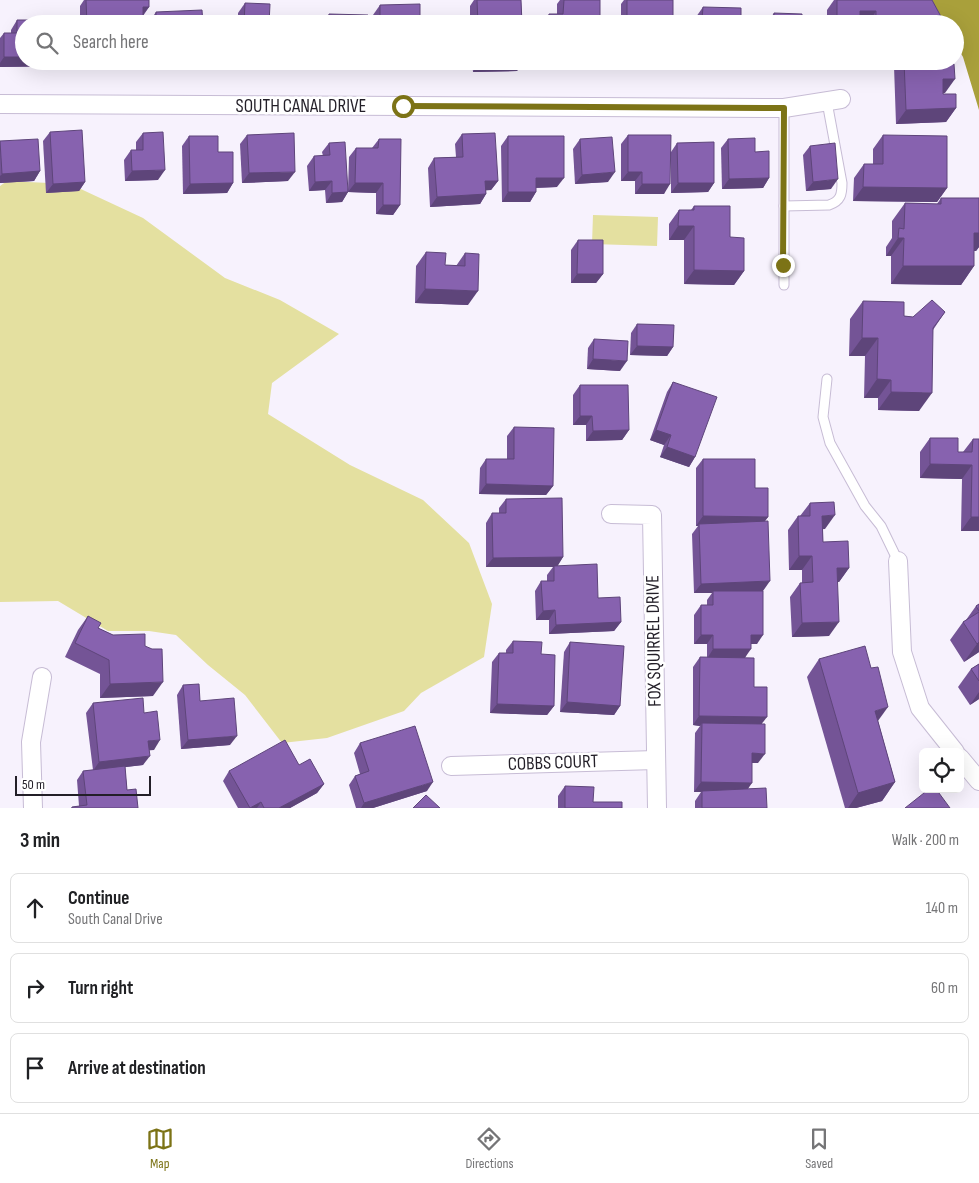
<!DOCTYPE html>
<meta charset="utf-8">
<style>
:root{--surface:#fff;--page:#f2f2f2;--text:#202124;--muted:#757577;--line:#e0e0e0;--accent:#7c7316}
body{margin:0;font-family:"Sofia Sans Condensed",sans-serif;background:var(--page);color:var(--text)}
.controls{position:absolute;right:15px;bottom:15px;display:grid;overflow:hidden;border-radius:8px;box-shadow:0 5px 20px #0002}
.controls button{width:45px;height:45px;display:grid;place-items:center;padding:0;border:0;border-bottom:1px solid var(--line);background:var(--surface);color:var(--text);font:25px sans-serif}
.scale{position:absolute;left:15px;bottom:12px;width:136px;box-sizing:border-box;padding-left:5px;border:2px solid #231f28;border-top:0;font-size:14px;line-height:18px;white-space:nowrap;color:#231f28;-webkit-text-stroke:4px #fff;paint-order:stroke}
.stop{position:absolute;width:15px;height:15px;margin:-11px;border:4px solid #7c7316;border-radius:50%;background:#fff}
.stop.end{background:#7c7316;border-color:#fff;box-shadow:0 1px 5px #0008}
.list{margin:0;padding:0;list-style:none}
h2{display:flex;justify-content:space-between;align-items:center;height:65px;margin:0;padding:0 20px;font-size:21px}
h2 small{font-size:16px;font-weight:400;color:var(--muted)}
.list li{display:grid;grid-template-columns:32px 1fr auto;gap:15px;align-items:center;box-sizing:border-box;height:70px;margin:0 10px 10px;padding:0 10px;border:1px solid var(--line);border-radius:8px}
.list b{display:block;font-size:19px;white-space:nowrap}
.list p{margin:0;font-size:16px;white-space:nowrap;color:var(--muted)}
.list em{font-size:16px;font-style:normal;color:var(--muted)}
.icon{flex:none;width:28px;height:28px;fill:none;stroke:currentColor;stroke-width:2;stroke-linecap:round;stroke-linejoin:round}
.map{position:relative;flex:none;width:979px;height:808px;overflow:hidden}
.search{position:absolute;background:var(--surface);box-shadow:0 5px 20px #0002;left:15px;right:15px;top:15px;height:55px;display:flex;align-items:center;gap:12px;box-sizing:border-box;padding:0 18px;border-radius:28px;color:var(--muted);font-size:19px}
.sheet{height:305px;background:var(--surface)}
nav{display:flex;justify-content:space-around;align-items:center;box-sizing:border-box;height:70px;border-top:1px solid var(--line);background:var(--surface);font-size:14px;color:var(--muted)}
nav a{display:grid;justify-items:center;gap:2px}
nav .on{color:var(--accent)}
.map>svg:first-child{display:block}
.green{fill:#e4e0a0}
.water{fill:#a9a03b}
.lines{fill:none;stroke-linecap:round;stroke-linejoin:round}
.service-casing{stroke:#c7bcd5;stroke-width:11}
.minor-casing{stroke:#c7bcd5;stroke-width:20}
.service{stroke:#fff;stroke-width:9}
.minor{stroke:#fff;stroke-width:18}
.wall{fill:#745496}
.shaded-wall{fill:#5e457a}
.building{fill:#8762af;stroke:#5e457a}
.route{stroke:#7c7316;stroke-width:6}
.labels{text-anchor:middle;dominant-baseline:central;stroke-width:5;stroke-linejoin:round;paint-order:stroke}
.street-label{font-size:19px;fill:#231f28;stroke:#fff}
</style>
<div class="map">
<svg width="979" height="808" viewBox="0 0 979 808">
<rect width="100%" height="100%" fill="#f7f2fd"/>
<g class="green">
<polygon points="7,181 70,184 143,218 225,278 280,300 339,334 272,383 268,414 350,465 423,500 469,543 492,604 484,657 421,693 404,711 327,738 282,743 245,695 208,665 176,635 149,631 108,631 58,601 0,602 0,186"/>
<polygon points="593,215 658,217 657,246 592,244"/>
</g>
<polygon class="water" points="889,0 979,0 979,110 963,57 955,43 955,24 945,24 932,0"/>
<g class="lines">
<defs>
<g id="service">
<path d="M784,206L829,205C841,201 842,194 842,183L827,102"/>
<polyline points="784,285 784,108"/>
<polyline points="827,379 823,417 830,443 865,506 881,526 898,561"/>
</g>
<g id="minor">
<polyline points="0,104 784,108 841,99"/>
<polyline points="611,514 652,515 657,808"/>
<polyline points="898,561 902,652 920,708 955,752"/>
<polyline points="960,758 979,781"/>
<polyline points="451,766 656,760"/>
<polyline points="33,808 31,742 42,677"/>
</g>
</defs>
<use href="#service" class="service-casing"/>
<use href="#minor" class="minor-casing"/>
<use href="#service" class="service"/>
<use href="#minor" class="minor"/>
</g>
<g class="wall">
<polygon points="84,0 149,0 149,7 143,16 143,24 80,24 80,6"/>
<polygon points="474,0 521,0 522,24 424,24 429,16 470,16 470,6"/>
<polygon points="560,0 600,0 600,19 621,20 621,4 624,0 673,0 673,24 677,18 696,19 696,17 703,7 741,24 543,24 549,14 557,14 557,4"/>
<polygon points="834,0 932,0 945,24 827,24 827,10"/>
<polygon points="245,3 269,24 238,24 238,13"/>
<polygon points="380,5 420,24 373,24 373,15"/>
<polygon points="156,12 203,24 149,24 149,22"/>
<polygon points="774,13 802,24 766,24"/>
<polygon points="329,14 368,24 323,24"/>
<polygon points="286,18 322,24 282,24"/>
<polygon points="17,20 24,61 69,61 66,66 0,67 0,38 4,33 11,33 11,30"/>
<polygon points="472,61 619,61 613,69 522,67 522,63 517,71 473,72"/>
<polygon points="897,61 904,61 945,93 943,93 956,108 946,122 896,124 894,66"/>
<polygon points="50,132 85,182 79,191 46,193 43,141"/>
<polygon points="143,133 158,180 125,181 124,160 131,150 136,150 136,142"/>
<polygon points="462,134 498,181 491,190 486,190 486,194 480,204 430,207 428,168 434,158 456,157 455,144"/>
<polygon points="247,135 288,181 242,183 240,144"/>
<polygon points="628,135 671,152 677,143 714,183 708,192 671,193 671,154 664,194 635,194 635,181 621,181 621,144"/>
<polygon points="883,135 947,188 937,202 853,201 854,178 864,164 873,164 873,149"/>
<polygon points="189,136 218,152 233,183 227,193 183,194 182,146"/>
<polygon points="508,136 557,187 536,188 536,192 530,202 502,202 501,146"/>
<polygon points="379,139 400,205 393,215 376,214 376,193 348,192 342,202 326,203 325,190 309,191 307,166 314,156 323,156 322,152 329,143 348,190 349,157 356,148 372,148"/>
<polygon points="580,139 608,182 575,184 573,149"/>
<polygon points="728,139 769,178 763,188 722,189 721,148"/>
<polygon points="0,141 40,171 34,181 0,183"/>
<polygon points="810,146 831,189 806,191 803,155"/>
<polygon points="941,198 979,198 979,247 976,251 974,251 974,266 961,285 891,284 891,256 886,256 886,247 892,238 892,221 905,203 937,204"/>
<polygon points="694,206 730,237 744,271 734,285 684,284 684,240 669,240 669,224 679,210 691,210"/>
<polygon points="578,240 603,274 596,283 571,283 571,250"/>
<polygon points="426,252 445,265 456,266 465,253 468,305 415,303 416,266"/>
<polygon points="863,301 904,316 913,317 945,312 933,330 919,411 878,410 878,398 864,398 865,356 849,356 850,319"/>
<polygon points="637,324 673,347 667,356 630,355 631,333"/>
<polygon points="594,339 620,371 587,369 588,348"/>
<polygon points="673,382 695,457 689,467 660,457 664,445 650,440 667,392"/>
<polygon points="580,385 629,430 622,440 586,441 586,425 573,425 573,395"/>
<polygon points="514,427 553,486 546,495 479,494 480,468 486,459 507,459 507,436"/>
<polygon points="930,438 958,452 963,452 973,439 979,531 961,531 962,479 920,478 920,452"/>
<polygon points="703,459 755,488 768,517 765,521 763,591 757,644 751,644 745,658 754,687 762,724 758,763 752,763 748,789 767,808 695,808 695,801 701,792 694,792 695,733 700,726 693,725 693,667 700,657 707,658 707,644 694,644 694,615 701,605 707,605 707,600 712,593 694,593 692,534 698,526 696,526 696,468"/>
<polygon points="506,499 563,557 557,566 598,598 621,622 614,631 549,634 549,620 536,620 535,591 541,581 547,581 547,575 553,567 486,567 486,523 492,513 499,513 499,508"/>
<polygon points="810,503 825,529 823,529 823,542 849,568 839,582 837,582 829,636 792,637 790,597 800,583 802,583 802,570 789,570 788,530 798,516 800,516"/>
<polygon points="979,604 979,652 964,662 950,640 963,622 966,620 976,606"/>
<polygon points="88,616 98,628 113,635 145,646 153,696 100,698 100,674 65,657 78,630"/>
<polygon points="513,641 541,654 554,706 547,715 490,713 492,662 499,653 506,653 506,650"/>
<polygon points="570,642 620,706 614,715 560,712 564,652"/>
<polygon points="819,659 878,721 895,782 882,801 856,808 845,808 807,677"/>
<polygon points="979,664 979,699 970,705 958,687 971,669"/>
<polygon points="183,685 230,745 181,749 177,695"/>
<polygon points="93,703 144,713 154,750 149,750 143,765 125,767 127,790 138,808 71,808 72,807 79,806 77,780 83,771 93,770 86,713"/>
<polygon points="360,743 427,791 373,808 356,808 349,785 355,776 360,774 354,753"/>
<polygon points="299,765 324,784 317,793 290,808 238,808 223,781 229,771"/>
<polygon points="565,786 593,802 622,808 558,808 558,796"/>
</g>
<g class="shaded-wall">
<polygon points="143,7 149,7 142,16"/>
<polygon points="860,11 876,11 868,24 835,24 837,21"/>
<polygon points="4,57 24,57 24,61 69,61 66,66 0,67 0,63"/>
<polygon points="282,61 318,61 315,65 279,65"/>
<polygon points="324,61 363,61 361,64 322,64"/>
<polygon points="389,61 416,61 414,64 387,64"/>
<polygon points="524,61 517,71 473,72 479,63"/>
<polygon points="526,61 619,61 613,69 522,67"/>
<polygon points="670,61 736,61 733,66 669,64"/>
<polygon points="751,61 809,61 805,67 749,65"/>
<polygon points="943,79 955,79 945,93 933,93"/>
<polygon points="956,108 946,122 896,124 906,110"/>
<polygon points="165,170 158,180 125,181 132,171"/>
<polygon points="40,171 34,181 0,183 0,176 2,174"/>
<polygon points="295,172 288,181 242,183 249,173"/>
<polygon points="615,172 608,182 575,184 582,175"/>
<polygon points="628,172 642,172 635,181 621,181"/>
<polygon points="536,178 564,178 557,187 530,188"/>
<polygon points="769,178 763,188 722,189 729,179"/>
<polygon points="838,179 831,189 806,191 813,182"/>
<polygon points="332,181 325,190 309,191 315,182"/>
<polygon points="485,181 498,181 491,190 479,191"/>
<polygon points="85,182 79,191 46,193 53,184"/>
<polygon points="233,183 227,193 183,194 190,184"/>
<polygon points="355,183 383,183 376,193 348,192 342,202 326,203 332,193 348,192"/>
<polygon points="678,183 714,183 708,192 671,193"/>
<polygon points="642,184 670,184 664,194 635,194"/>
<polygon points="863,187 947,188 937,202 853,201"/>
<polygon points="508,192 536,192 530,202 502,202"/>
<polygon points="486,194 480,204 430,207 437,197"/>
<polygon points="383,205 400,205 393,215 376,214"/>
<polygon points="678,226 694,226 684,240 669,240"/>
<polygon points="974,233 979,233 979,247 976,251 962,251"/>
<polygon points="898,238 904,238 891,256 886,256"/>
<polygon points="903,266 974,266 961,285 891,284"/>
<polygon points="694,270 744,271 734,285 684,284"/>
<polygon points="577,274 603,274 596,283 571,283"/>
<polygon points="425,289 478,291 468,305 415,303"/>
<polygon points="862,338 878,338 865,356 849,356"/>
<polygon points="637,346 673,347 667,356 630,355"/>
<polygon points="593,359 627,361 620,371 587,369"/>
<polygon points="877,379 891,380 878,398 864,398"/>
<polygon points="891,392 932,393 919,411 878,410"/>
<polygon points="580,416 592,416 586,425 573,425"/>
<polygon points="629,430 622,440 586,441 593,431"/>
<polygon points="656,430 671,435 664,445 650,440"/>
<polygon points="667,447 695,457 689,467 660,457"/>
<polygon points="930,464 972,465 962,479 920,478"/>
<polygon points="486,484 553,486 546,495 479,494"/>
<polygon points="835,515 825,529 812,530 822,516"/>
<polygon points="703,516 768,517 761,526 699,524 698,526 696,526"/>
<polygon points="971,517 979,517 979,531 961,531"/>
<polygon points="799,556 812,556 802,570 789,570"/>
<polygon points="563,557 557,567 486,567 493,558"/>
<polygon points="837,568 849,568 839,582 827,582"/>
<polygon points="770,581 763,591 713,591 712,593 694,593 701,584"/>
<polygon points="555,610 549,620 536,620 543,611"/>
<polygon points="621,622 614,631 549,634 556,625"/>
<polygon points="839,622 829,636 792,637 802,623"/>
<polygon points="701,635 713,635 707,644 694,644"/>
<polygon points="751,635 763,635 757,644 744,644"/>
<polygon points="979,642 979,652 964,662 977,644"/>
<polygon points="713,649 751,649 744,659 707,659"/>
<polygon points="163,682 153,696 100,698 110,684"/>
<polygon points="979,692 979,699 970,705"/>
<polygon points="567,702 620,706 614,715 560,712"/>
<polygon points="497,704 554,706 547,715 490,713"/>
<polygon points="888,707 875,725 875,711"/>
<polygon points="699,716 767,717 760,726 702,723 700,726 693,725"/>
<polygon points="237,736 230,745 181,749 188,740"/>
<polygon points="160,740 154,750 141,751 148,741"/>
<polygon points="752,753 765,754 758,763 745,763"/>
<polygon points="150,756 143,765 93,771 99,762"/>
<polygon points="433,782 427,791 373,808 361,808 364,803"/>
<polygon points="701,782 752,783 745,793 702,791 701,792 694,792"/>
<polygon points="895,782 882,801 856,808 848,808 858,793"/>
<polygon points="324,784 317,793 290,808 279,808"/>
<polygon points="261,802 257,808 250,808"/>
</g>
<g class="building">
<polygon points="86,0 149,0 149,7 143,7 143,24 87,24"/>
<polygon points="477,0 521,0 522,24 478,24"/>
<polygon points="564,0 600,0 600,19 621,20 621,24 549,24 549,14 563,14"/>
<rect x="627" y="0" width="46" height="24"/>
<polygon points="837,0 932,0 945,24 879,24 876,21 876,11 860,11 860,21 837,21"/>
<polygon points="245,3 270,4 269,24 244,24"/>
<polygon points="420,4 420,24 380,24 380,5"/>
<polygon points="703,7 741,8 741,24 677,24 677,18 702,19"/>
<polygon points="202,10 203,24 156,24 156,12"/>
<polygon points="774,13 802,14 802,24 774,24"/>
<polygon points="329,14 368,15 368,24 329,24"/>
<rect x="429" y="16" width="44" height="8"/>
<rect x="286" y="18" width="36" height="6"/>
<polygon points="17,20 72,20 72,24 24,24 24,57 4,57 4,33 17,33"/>
<polygon points="479,61 520,61 479,63"/>
<polygon points="904,61 942,61 942,65 954,64 955,79 943,79 943,94 956,94 956,108 906,110"/>
<polygon points="82,130 85,182 53,184 50,132"/>
<polygon points="163,132 165,170 132,171 131,150 143,150 143,133"/>
<polygon points="294,133 295,172 249,173 247,135"/>
<polygon points="495,133 498,181 485,181 486,194 437,197 434,158 463,157 462,134"/>
<polygon points="628,135 671,135 670,184 642,184 642,172 628,172"/>
<polygon points="883,135 947,136 947,188 863,187 864,164 883,164"/>
<polygon points="189,136 218,136 218,152 233,152 233,183 190,184"/>
<polygon points="508,136 564,136 564,178 536,178 536,192 508,192"/>
<polygon points="612,137 615,172 582,175 580,139"/>
<polygon points="755,138 755,152 769,151 769,178 729,179 728,139"/>
<polygon points="38,139 40,171 2,174 0,141"/>
<polygon points="379,139 401,139 400,205 383,205 383,183 355,183 356,148 378,148"/>
<polygon points="345,142 348,192 332,193 332,181 315,182 314,156 330,155 329,143"/>
<polygon points="714,142 714,183 678,183 677,143"/>
<polygon points="835,143 838,179 813,182 810,146"/>
<polygon points="941,198 979,198 979,233 974,233 974,266 903,266 904,238 898,238 899,228 904,229 905,203 941,204"/>
<polygon points="694,206 730,206 730,237 744,238 744,271 694,270 694,226 678,226 679,210 694,210"/>
<polygon points="578,240 603,240 603,274 577,274"/>
<polygon points="426,252 446,253 445,265 465,266 465,253 479,254 478,291 425,289"/>
<polygon points="932,300 945,312 933,328 932,393 891,392 891,380 877,379 878,338 862,338 863,301 904,302 904,316 913,317"/>
<polygon points="637,324 674,325 673,347 637,346"/>
<polygon points="594,339 628,341 627,361 593,359"/>
<polygon points="673,382 717,397 695,457 667,447 671,435 656,430"/>
<polygon points="580,385 628,385 629,430 593,431 592,416 580,416"/>
<polygon points="514,427 554,428 553,486 486,484 486,459 514,459"/>
<polygon points="930,438 958,438 958,452 972,452 973,439 979,439 979,517 971,517 972,465 930,464"/>
<polygon points="703,459 755,459 755,488 768,488 768,517 703,516"/>
<polygon points="562,498 563,557 493,558 492,513 506,513 506,499"/>
<polygon points="834,502 835,515 822,516 823,542 848,541 849,568 837,568 839,622 802,623 800,583 813,582 812,556 799,556 798,516 810,516 810,503"/>
<polygon points="768,521 770,581 701,584 699,524"/>
<polygon points="597,564 598,598 620,597 621,622 556,625 555,610 543,611 541,581 554,581 554,566"/>
<polygon points="713,591 763,591 763,635 751,635 751,649 713,649 713,635 701,635 701,605 713,605"/>
<polygon points="979,604 979,611 976,606"/>
<polygon points="979,612 979,642 977,644 963,622"/>
<polygon points="88,616 101,623 98,628 113,635 145,634 145,646 152,649 162,649 163,682 110,684 109,660 75,643"/>
<polygon points="513,641 542,642 541,654 555,655 554,706 497,704 499,653 513,653"/>
<polygon points="570,642 624,646 620,706 567,702"/>
<polygon points="865,646 871,668 878,667 888,707 875,711 895,782 858,793 819,659"/>
<polygon points="700,657 754,658 754,687 767,687 767,717 699,716"/>
<polygon points="979,664 979,681 971,669"/>
<polygon points="199,684 200,701 234,698 237,736 188,740 183,685"/>
<polygon points="143,698 144,713 157,711 160,740 148,741 150,756 99,762 93,703"/>
<polygon points="702,723 765,724 765,754 752,753 752,783 701,782"/>
<polygon points="415,726 433,782 364,803 355,776 369,771 360,743"/>
<polygon points="285,740 299,765 310,759 324,784 279,808 264,808 261,802 250,808 229,771"/>
<polygon points="125,766 127,790 136,789 138,808 72,808 72,807 87,805 83,771"/>
<polygon points="565,786 594,787 593,802 622,802 622,808 565,808"/>
<polygon points="766,788 767,808 702,808 702,791"/>
<polygon points="929,789 936,789 950,808 905,808"/>
<polygon points="426,795 440,808 413,808"/>
</g>
<g class="lines">
<polyline class="route" points="403,106 784,108 783,265"/>
</g>
<g class="labels">
<g class="street-label">
<text x="301" y="106">SOUTH CANAL DRIVE</text>
<text transform="translate(654 641) rotate(-91)">FOX SQUIRREL DRIVE</text>
<text transform="translate(553 763) rotate(-2)">COBBS COURT</text>
</g>
</g>
</svg>
<div class="controls">
<button><svg class="icon" aria-label="locate" viewBox="0 0 24 24"><circle cx="12" cy="12" r="6"/><path d="M12 2v4M12 18v4M2 12h4M18 12h4"/></svg></button>
</div>
<div class="scale">50 m</div>
<div class="stop" style="left:403px;top:106px"></div>
<div class="stop end" style="left:783px;top:265px"></div>
<div class="search"><svg class="icon" aria-label="search" viewBox="0 0 24 24"><circle cx="10" cy="10" r="6"/><path d="M15 15l6 6"/></svg>Search here</div>
</div>
<section class="sheet">
<h2>3 min<small>Walk · 200 m</small></h2>
<ul class="list">
<li><svg class="icon" aria-label="ahead" viewBox="0 0 24 24"><path d="M12 20V5M6 11l6-6 6 6"/></svg><div><b>Continue</b><p>South Canal Drive</p></div><em>140 m</em></li>
<li><svg class="icon" aria-label="right" viewBox="0 0 24 24"><path d="M7 20v-9h11M14 6l5 5-5 5"/></svg><div><b>Turn right</b></div><em>60 m</em></li>
<li><svg class="icon" aria-label="arrive" viewBox="0 0 24 24"><path d="M6 21V4h12l-3 4 3 4H6"/></svg><div><b>Arrive at destination</b></div></li>
</ul>
</section>
<nav>
<a class="on"><svg class="icon" aria-label="map" viewBox="0 0 24 24"><path d="M3 6l6-2 6 2 6-2v14l-6 2-6-2-6 2zM9 4v14M15 6v14"/></svg>Map</a>
<a><svg class="icon" aria-label="directions" viewBox="0 0 24 24"><path d="M12 3l9 9-9 9-9-9zM9 14v-3h6M13 9l2 2-2 2"/></svg>Directions</a>
<a><svg class="icon" aria-label="saved" viewBox="0 0 24 24"><path d="M7 4h10v16l-5-4-5 4z"/></svg>Saved</a>
</nav>
